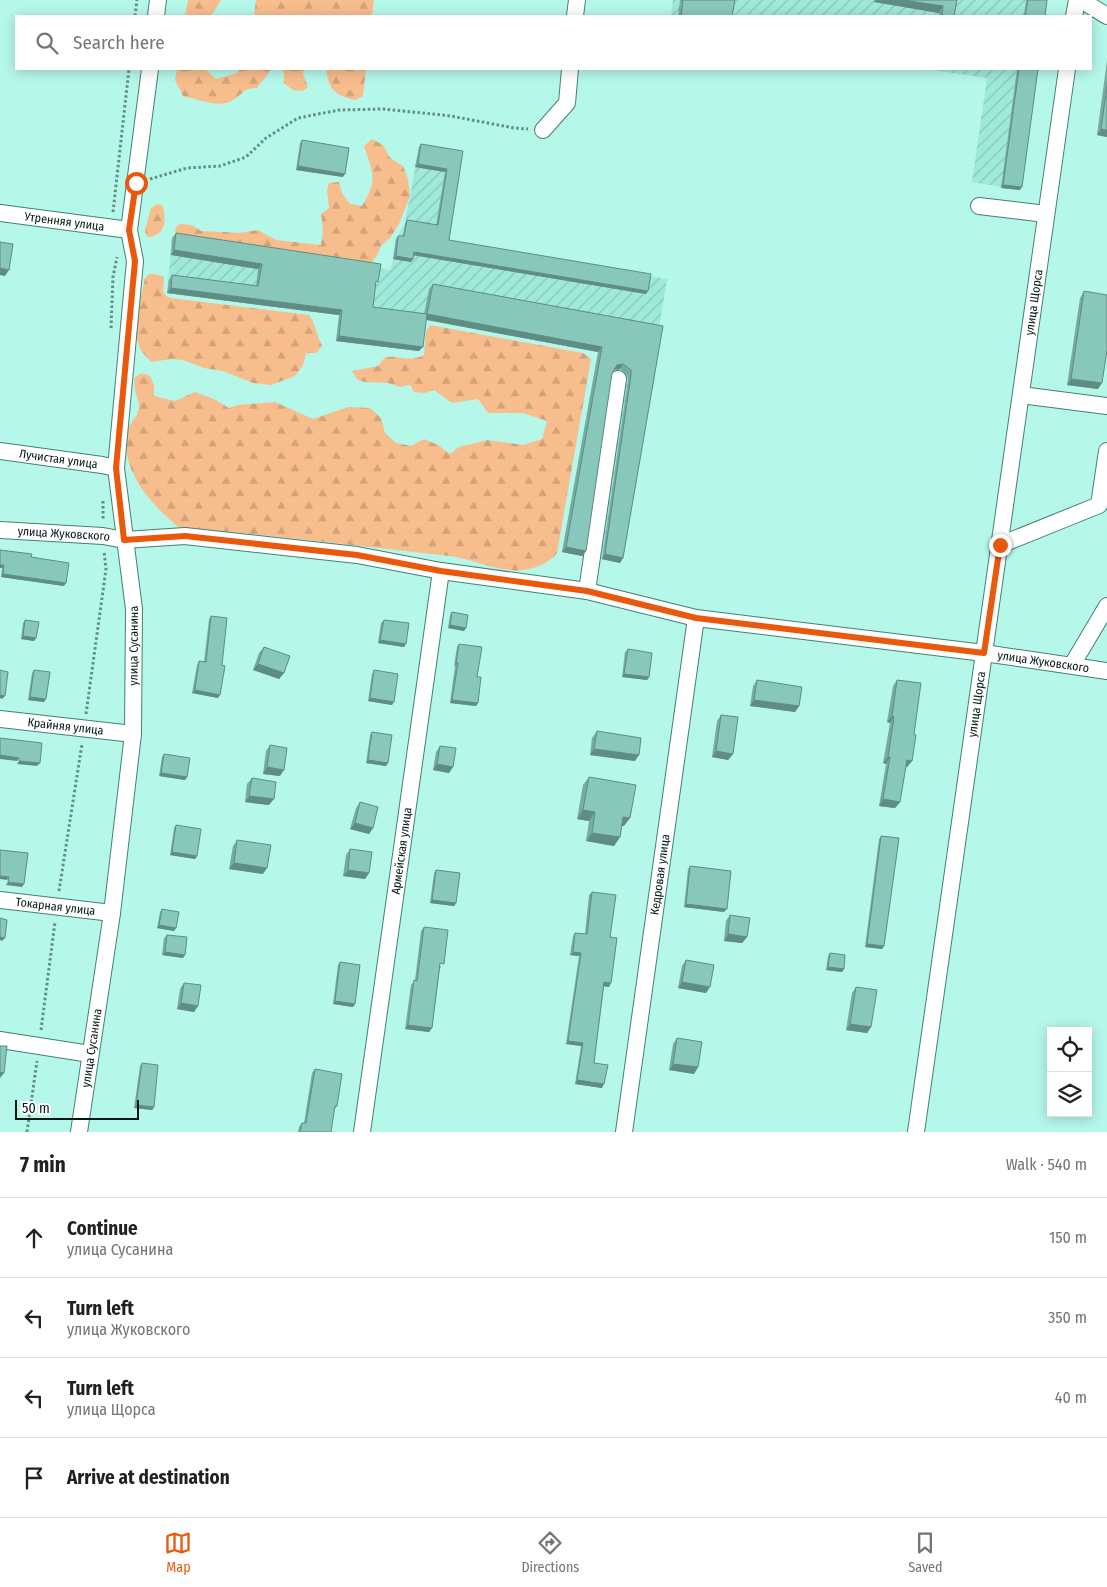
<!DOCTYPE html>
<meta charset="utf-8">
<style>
:root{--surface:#fff;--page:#f2f2f2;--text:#202124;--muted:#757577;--line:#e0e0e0;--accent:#ea580c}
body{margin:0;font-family:"Fira Sans Condensed",sans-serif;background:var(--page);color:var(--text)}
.controls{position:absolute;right:15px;bottom:15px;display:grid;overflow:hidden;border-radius:0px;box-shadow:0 2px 12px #0003}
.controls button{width:45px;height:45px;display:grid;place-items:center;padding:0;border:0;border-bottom:1px solid var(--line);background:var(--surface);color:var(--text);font:25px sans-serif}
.scale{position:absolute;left:15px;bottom:12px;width:124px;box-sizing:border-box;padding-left:5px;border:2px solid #001713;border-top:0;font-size:14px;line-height:18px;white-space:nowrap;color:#001713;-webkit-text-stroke:4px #fff;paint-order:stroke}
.stop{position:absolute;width:15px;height:15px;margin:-11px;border:4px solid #ea580c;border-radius:50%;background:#fff}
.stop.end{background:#ea580c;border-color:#fff;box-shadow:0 1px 5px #0008}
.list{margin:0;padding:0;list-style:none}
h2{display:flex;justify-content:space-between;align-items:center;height:65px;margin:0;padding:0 20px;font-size:21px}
h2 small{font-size:16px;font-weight:400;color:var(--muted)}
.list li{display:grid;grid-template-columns:32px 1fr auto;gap:15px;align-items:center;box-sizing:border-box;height:80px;padding:0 20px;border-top:1px solid var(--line)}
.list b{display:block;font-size:19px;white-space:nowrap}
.list p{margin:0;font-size:16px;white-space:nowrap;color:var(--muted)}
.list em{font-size:16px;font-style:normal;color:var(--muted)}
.icon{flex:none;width:28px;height:28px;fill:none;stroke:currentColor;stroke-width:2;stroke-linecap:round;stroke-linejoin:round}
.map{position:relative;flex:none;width:1107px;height:1132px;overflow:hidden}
.search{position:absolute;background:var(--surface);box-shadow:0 2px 12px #0003;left:15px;right:15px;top:15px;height:55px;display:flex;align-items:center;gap:12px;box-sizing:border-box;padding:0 18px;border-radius:0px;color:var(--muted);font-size:19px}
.sheet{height:385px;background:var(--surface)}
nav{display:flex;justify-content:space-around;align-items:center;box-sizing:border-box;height:70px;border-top:1px solid var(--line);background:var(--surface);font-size:14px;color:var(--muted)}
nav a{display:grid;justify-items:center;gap:2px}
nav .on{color:var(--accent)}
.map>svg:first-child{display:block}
.industrial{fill:url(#industrial-furrows)}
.forest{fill:url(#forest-firs)}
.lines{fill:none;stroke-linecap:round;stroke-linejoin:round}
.minor-casing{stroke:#428175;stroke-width:18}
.path{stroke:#618f85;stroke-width:3;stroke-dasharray:2.5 2.5;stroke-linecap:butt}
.minor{stroke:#fff;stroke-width:16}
.wall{fill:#75aca1}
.shaded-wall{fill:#5f8c83}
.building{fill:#88c8bb;stroke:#5f8c83}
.route{stroke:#ea580c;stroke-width:6}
.labels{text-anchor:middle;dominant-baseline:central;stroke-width:4;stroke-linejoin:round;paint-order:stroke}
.street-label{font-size:12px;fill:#001713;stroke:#fff}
</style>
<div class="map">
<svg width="1107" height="1132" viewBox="0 0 1107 1132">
<defs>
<pattern id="industrial-furrows" width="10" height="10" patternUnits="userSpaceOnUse" patternTransform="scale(1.25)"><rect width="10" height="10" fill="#9fe9da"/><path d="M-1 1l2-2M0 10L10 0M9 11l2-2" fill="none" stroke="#87c7ba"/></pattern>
<pattern id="forest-firs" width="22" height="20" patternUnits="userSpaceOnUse" patternTransform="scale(1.25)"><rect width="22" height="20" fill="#f8bd8d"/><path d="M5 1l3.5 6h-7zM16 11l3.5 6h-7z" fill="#d3a279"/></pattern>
</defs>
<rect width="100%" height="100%" fill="#b5f7e9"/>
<g class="industrial">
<polygon points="673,0 1045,0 1043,16 671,16"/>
<polygon points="925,69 1036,69 1020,190 972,182 987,78"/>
<polygon points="419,147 461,155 447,243 667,279 620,563 562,552 598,352 424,319 419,351 336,341 339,315 167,293 172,238 391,270 396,239 405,223"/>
</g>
<g class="forest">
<polygon points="188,0 221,0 211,16 185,16"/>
<polygon points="256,0 374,0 372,16 254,16"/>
<path d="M177,69H205L216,79L237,73L240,69H271C267,76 262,81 257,88C241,89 245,93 233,100C220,109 197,99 183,96L175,80Z"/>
<polygon points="282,69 305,69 303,74 308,87 303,91 293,90 284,83 284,74"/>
<path d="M326,69H366L363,96L355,100C334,95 329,90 326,69Z"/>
<path d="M372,139L383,145L390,158L403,166L408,179L410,196L399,224L390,238L381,246L376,257L371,263L176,235L175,228L180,224L192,225L201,231L223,232L239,233L258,230L276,240L321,245L323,230L321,214L329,208L327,190L329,183L339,182L342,193L350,204L362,206C378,180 373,173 364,146Z"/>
<path d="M158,204L163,206C166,221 166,236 147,237L145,230L151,208Z"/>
<path d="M149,274H155L164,277L163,291L166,296L171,298L309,315C316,325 317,336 322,346L316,353H306L303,365L295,376L271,385L253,383L223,371L204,368L183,360L171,359L151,362C149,359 145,356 143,353C129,333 141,300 145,278Z"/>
<path d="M430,325L583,353L591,359L557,553C549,563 536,568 524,570C499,573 474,559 450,556C359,546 269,535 178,527C151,504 123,474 126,436C127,426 135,420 138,412C141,405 137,399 136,393C134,388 135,382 134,378L142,373L150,376L154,385V396L175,401L195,392L214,399L229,408L238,405L275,402L313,419L348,407L370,408L381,418L385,433L396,443L411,446L424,439L438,445L450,454L459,447L488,440L523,445L542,439L547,421L523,413H488L478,399L452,403L434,390L425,393L414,392L410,385L400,387L388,383L364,382L357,379L352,371L378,366L385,357C402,355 408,363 424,355L426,332Z"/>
</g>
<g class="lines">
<defs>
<g id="minor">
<polyline points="1081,0 1107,16"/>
<polyline points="156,16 158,0"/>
<polyline points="575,16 577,0"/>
<polyline points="1074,16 1077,0"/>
<polyline points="543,130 567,103 570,69"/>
<polyline points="979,206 1046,214"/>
<path id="s1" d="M0,213L129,230"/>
<polyline points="1021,395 1107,406"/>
<path id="s2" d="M0,451L102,465L116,468"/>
<path id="s3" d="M0,530L103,536L124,540L185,536L357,555L441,571L587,591L696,618L984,653L1107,671"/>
<polyline points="1000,545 1099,505 1107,451"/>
<polyline points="587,591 618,379"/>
<polyline points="1072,665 1107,606"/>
<path id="s4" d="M0,719L133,734"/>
<path id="s5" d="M0,900L112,913"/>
<polyline points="0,1040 90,1054"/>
<path id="s6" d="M79,1132L112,913L133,734L134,609L116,468L135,261L129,230L150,69"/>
<path id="s7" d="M362,1132L441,571"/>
<path id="s8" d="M624,1132L696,618"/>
<path id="s9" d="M916,1132L1067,69"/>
</g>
</defs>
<use href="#minor" class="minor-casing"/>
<g class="path">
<polyline points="135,16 137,0"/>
<polyline points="150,179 187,168 220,166 246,157 266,138 298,118 339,110 383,109 451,116 514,128 528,129"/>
<polyline points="113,212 129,69"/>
<polyline points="111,328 113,277 117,257"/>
<polyline points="103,501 103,520"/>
<polyline points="86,714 106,569 104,551"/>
<polyline points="59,891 82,744"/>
<polyline points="41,1030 55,922"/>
<polyline points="27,1132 37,1061"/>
</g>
<use href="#minor" class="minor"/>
</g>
<g class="wall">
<polygon points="680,0 735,0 732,16 678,16"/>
<polygon points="875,0 957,0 954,16 939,16 939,13 874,2"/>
<polygon points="1026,0 1047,0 1045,16 1024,16"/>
<polygon points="1107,60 1107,137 1097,135"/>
<polygon points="1017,69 1038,69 1020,190 1001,188"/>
<polygon points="302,140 343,177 296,170 300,143"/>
<polygon points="421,144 463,151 449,240 646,294 414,255 411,262 393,259 396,239 398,236 403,236 405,224 407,220 436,225 445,172 415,167 419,147"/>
<polygon points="176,233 375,286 373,307 424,314 429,289 433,284 663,326 623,558 620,563 602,559 628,380 627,375 620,369 614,370 612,373 586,551 582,556 562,552 598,352 426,320 419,351 336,341 339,315 167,293 169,280 172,275 256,286 258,269 171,255 172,238"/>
<polygon points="1084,291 1098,389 1067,385 1080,298"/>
<polygon points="0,550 31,557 64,586 1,577 2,568 0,568"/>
<polygon points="452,612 466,628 464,631 448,628 450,615"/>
<polygon points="211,616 218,698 192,693 197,665 199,661 204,662 209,619"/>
<polygon points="25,620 36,638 34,641 21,639 23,623"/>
<polygon points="384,620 406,644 404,647 378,643 381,623"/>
<polygon points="459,644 477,677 476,706 450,703 455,666 454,666 457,647"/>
<polygon points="264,647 284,673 279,679 253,670 259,653"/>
<polygon points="628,649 649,677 647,680 622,677 625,652"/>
<polygon points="34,670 44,702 28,700 32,673"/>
<polygon points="374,670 392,705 368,701 372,674"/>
<polygon points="757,680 799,706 795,712 750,706 753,686"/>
<polygon points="897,680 914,734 912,761 907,767 906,767 900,802 895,808 879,806 886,764 883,763 890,723 887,722 893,686"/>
<polygon points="721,715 733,754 728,760 712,757 717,721"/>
<polygon points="597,731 635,761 590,755 592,738"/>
<polygon points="372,732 388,763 386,766 366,763 370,735"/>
<polygon points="270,745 280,776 263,774 266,751"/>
<polygon points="440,746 453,767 449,773 433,770 436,752"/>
<polygon points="164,754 187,777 185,780 159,776 162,757"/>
<polygon points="589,777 624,826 621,826 620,837 614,846 586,841 589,821 577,819 583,785"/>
<polygon points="252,778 269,805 245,802 247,784"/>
<polygon points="360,802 373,828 369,834 350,829 356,808"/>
<polygon points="176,825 197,856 195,859 170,855 174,828"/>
<polygon points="881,836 884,946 882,949 865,947 879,839"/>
<polygon points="237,840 263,874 229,869 233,846"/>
<polygon points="350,849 369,873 365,879 343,876 346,855"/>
<polygon points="690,866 724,912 684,907 688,869"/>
<polygon points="436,870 456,903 454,906 430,903 434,873"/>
<polygon points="592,892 610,937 609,987 604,986 594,1063 602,1088 575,1084 581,1046 566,1044 579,956 570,955 573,936 575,933 585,934 589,895"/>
<polygon points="162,909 174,931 157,928 160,912"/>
<polygon points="730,915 747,937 742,943 724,941 726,921"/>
<polygon points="424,927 441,968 440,968 432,1028 429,1032 405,1029 411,985 415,980 421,931"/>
<polygon points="167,935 183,958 162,955 164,938"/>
<polygon points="830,953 844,969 842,972 826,970 828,956"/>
<polygon points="686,960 706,993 678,988 682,966"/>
<polygon points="340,962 355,1004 353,1007 333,1004 338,965"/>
<polygon points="184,983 194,1012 177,1009 180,989"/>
<polygon points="856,987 871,1027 867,1033 846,1030 852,993"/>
<polygon points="677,1038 698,1067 694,1074 669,1070 673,1044"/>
<polygon points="142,1063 154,1107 152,1110 134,1108 140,1066"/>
<polygon points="315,1069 337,1106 334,1110 331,1132 298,1132 299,1127 302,1123 304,1123 312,1073"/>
</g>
<g class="shaded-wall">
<polygon points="876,0 902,0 943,6 939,13 874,2"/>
<polygon points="1101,129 1107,130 1107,137 1097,135"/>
<polygon points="418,164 447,169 445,172 415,167"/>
<polygon points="298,166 345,174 343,177 296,170"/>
<polygon points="1003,185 1022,187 1020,190 1001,188"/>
<polygon points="174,250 262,264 258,269 171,255"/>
<polygon points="414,252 648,291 646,294 412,255"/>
<polygon points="396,256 413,259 411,262 393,259"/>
<polygon points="0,268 9,270 5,276 0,275"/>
<polygon points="171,288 342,310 339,315 167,293"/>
<polygon points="427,314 602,347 598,352 423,319"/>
<polygon points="339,336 423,347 419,351 336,341"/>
<polygon points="623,364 620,369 614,370 617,365"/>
<polygon points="1071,379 1102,383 1098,389 1067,385"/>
<polygon points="566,547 586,551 582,556 562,552"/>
<polygon points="605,554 623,558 620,563 602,559"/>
<polygon points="0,565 4,565 2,568 0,568"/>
<polygon points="3,574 66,583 64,586 1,577"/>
<polygon points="450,625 466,628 464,631 448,628"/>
<polygon points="23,636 36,638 34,641 21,639"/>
<polygon points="380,640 406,644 404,647 378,643"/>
<polygon points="258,664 284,673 279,679 253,670"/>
<polygon points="624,674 649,677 647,680 622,677"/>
<polygon points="195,690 220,695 218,698 192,693"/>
<polygon points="0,695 5,696 2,699 0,698"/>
<polygon points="30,697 46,699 44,702 28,700"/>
<polygon points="370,698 394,702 392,705 368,701"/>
<polygon points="452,700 478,703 476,706 450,703"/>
<polygon points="754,700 799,706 795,712 750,706"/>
<polygon points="892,716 894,717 890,723 887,722"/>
<polygon points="594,749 639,755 635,761 590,755"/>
<polygon points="716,751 733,754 728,760 712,757"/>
<polygon points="0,755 19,758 17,761 0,759"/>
<polygon points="888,757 890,757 886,764 883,763"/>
<polygon points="368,760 388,763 386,766 366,763"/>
<polygon points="907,760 912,761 907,767 902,767"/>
<polygon points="19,761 40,763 37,766 17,764"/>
<polygon points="437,764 453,767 449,773 433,770"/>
<polygon points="267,767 284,770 280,776 263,774"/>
<polygon points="161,773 187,777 185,780 159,776"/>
<polygon points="249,796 274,799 269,805 245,802"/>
<polygon points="883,799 900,802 895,808 879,806"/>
<polygon points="583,810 595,812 589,821 577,819"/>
<polygon points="623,817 630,818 624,826 617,825"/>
<polygon points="355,823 373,828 369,834 350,829"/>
<polygon points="592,833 620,837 614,846 586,841"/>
<polygon points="172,852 197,856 195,859 170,855"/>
<polygon points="234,863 267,868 263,874 229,869"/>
<polygon points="348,870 369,873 365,879 343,876"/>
<polygon points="0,876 9,877 7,880 0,879"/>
<polygon points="8,882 24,884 22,887 6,885"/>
<polygon points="432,900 456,903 454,906 430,903"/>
<polygon points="686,904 727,909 724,912 684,907"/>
<polygon points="159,925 176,928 174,931 157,928"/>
<polygon points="728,934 747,937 742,943 724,941"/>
<polygon points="0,937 5,938 2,941 0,940"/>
<polygon points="867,944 884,946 882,949 865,947"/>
<polygon points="165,952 185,955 183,958 162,955"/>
<polygon points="573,952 581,953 579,956 570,955"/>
<polygon points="828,967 844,969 842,972 826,970"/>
<polygon points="604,982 611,983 609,987 602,986"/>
<polygon points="682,982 710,987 706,993 678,988"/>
<polygon points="335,1001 355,1004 353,1007 333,1004"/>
<polygon points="181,1003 198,1006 194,1012 177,1009"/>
<polygon points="850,1024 871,1027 867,1033 846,1030"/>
<polygon points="408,1025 432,1028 429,1032 405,1029"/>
<polygon points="568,1041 583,1043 581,1046 566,1044"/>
<polygon points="673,1064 698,1067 694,1074 669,1070"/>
<polygon points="0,1072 4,1073 0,1078"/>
<polygon points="577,1080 604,1084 602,1088 575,1084"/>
<polygon points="136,1105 154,1107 152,1110 134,1108"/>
</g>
<g class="building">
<polygon points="683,0 735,0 732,16 681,16"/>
<polygon points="902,0 957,0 954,16 942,16 943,6"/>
<polygon points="1028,0 1047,0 1045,16 1025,16"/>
<polygon points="1019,69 1038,69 1022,187 1003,185"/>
<polygon points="1107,86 1107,130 1101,129"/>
<polygon points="302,140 349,148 345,174 298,166"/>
<polygon points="421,144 463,151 449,240 651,274 648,291 414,252 413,259 396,256 398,236 404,236 407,220 438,225 447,169 418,164"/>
<polygon points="176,233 381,264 378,282 376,281 373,307 427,314 423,347 339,336 342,310 171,288 172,275 258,286 262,264 174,250"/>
<polygon points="0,242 13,244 9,270 0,268"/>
<polygon points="433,284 663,326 623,558 605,554 631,375 631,370 623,364 617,365 612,373 586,551 566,547 602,347 427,314"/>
<polygon points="1084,291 1107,295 1107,350 1102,383 1071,379"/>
<polygon points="0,550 32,554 31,557 69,563 66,583 3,574 4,565 0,565"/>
<polygon points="452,612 468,615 466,628 450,625"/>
<polygon points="211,616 227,618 222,665 225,666 220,695 195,690 199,661 206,662"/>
<polygon points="25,620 39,622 36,638 23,636"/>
<polygon points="384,620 409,623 406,644 380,640"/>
<polygon points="459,644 482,647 477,677 481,677 478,703 452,700 458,663 456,663"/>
<polygon points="264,647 290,656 284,673 258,664"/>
<polygon points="628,649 652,653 649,677 624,674"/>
<polygon points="0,670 8,672 5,696 0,695"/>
<polygon points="34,670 50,672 46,699 30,697"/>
<polygon points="374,670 398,674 394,702 370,698"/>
<polygon points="757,680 802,687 799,706 754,700"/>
<polygon points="897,680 921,683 914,734 916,735 912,761 907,760 900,802 883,799 890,757 888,757 894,717 892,716"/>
<polygon points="721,715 738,717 733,754 716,751"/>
<polygon points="597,731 641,738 639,755 594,749"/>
<polygon points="372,732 392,735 388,763 368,760"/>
<polygon points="0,738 42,743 40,763 19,761 19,758 0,755"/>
<polygon points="270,745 287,748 284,770 267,767"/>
<polygon points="440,746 456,748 453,767 437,764"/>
<polygon points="164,754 190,758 187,777 161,773"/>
<polygon points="589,777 636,785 630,818 623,817 620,837 592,833 595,812 583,810"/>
<polygon points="252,778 276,782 274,799 249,796"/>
<polygon points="360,802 378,807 373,828 355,823"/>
<polygon points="176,825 201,829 197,856 172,852"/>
<polygon points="881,836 899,838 884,946 867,944"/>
<polygon points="237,840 271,845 267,868 234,863"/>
<polygon points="350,849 372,852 369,873 348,870"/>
<polygon points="0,850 28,853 24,884 8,882 9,877 0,876"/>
<polygon points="690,866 731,871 727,909 686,904"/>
<polygon points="436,870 460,873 456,903 432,900"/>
<polygon points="592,892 616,895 610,937 617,938 611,983 604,982 594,1063 608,1065 604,1084 577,1080 583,1043 568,1041 581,953 573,952 575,933 587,934"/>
<polygon points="162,909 179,912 176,928 159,925"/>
<polygon points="730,915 750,918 747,937 728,934"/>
<polygon points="0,918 7,920 5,938 0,937"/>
<polygon points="424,927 448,930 444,964 440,963 432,1028 408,1025 414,980 417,981"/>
<polygon points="167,935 187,937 185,955 165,952"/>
<polygon points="830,953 845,955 844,969 828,967"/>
<polygon points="686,960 714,965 710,987 682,982"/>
<polygon points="340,962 360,965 355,1004 335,1001"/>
<polygon points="184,983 201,985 198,1006 181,1003"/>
<polygon points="856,987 877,990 871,1027 850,1024"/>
<polygon points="677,1038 702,1042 698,1067 673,1064"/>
<polygon points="0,1046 7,1046 4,1073 0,1072"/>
<polygon points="142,1063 158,1065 154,1107 136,1105"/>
<polygon points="315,1069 342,1074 337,1106 335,1106 331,1132 300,1132 302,1123 306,1123"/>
</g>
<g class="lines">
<polyline class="route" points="136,183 129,230 135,261 116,468 124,540 185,536 357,555 441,571 587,591 696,618 984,653 1000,545"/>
</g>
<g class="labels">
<g class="street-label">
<text stroke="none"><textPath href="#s1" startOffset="65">Утренняя улица</textPath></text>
<text stroke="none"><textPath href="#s9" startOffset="838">улица Щорса</textPath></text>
<text stroke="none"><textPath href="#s2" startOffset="59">Лучистая улица</textPath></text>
<text stroke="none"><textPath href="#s3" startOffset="64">улица Жуковского</textPath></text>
<text stroke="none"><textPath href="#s6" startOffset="490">улица Сусанина</textPath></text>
<text stroke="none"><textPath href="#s3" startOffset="1054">улица Жуковского</textPath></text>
<text stroke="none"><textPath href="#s9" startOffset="432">улица Щорса</textPath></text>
<text stroke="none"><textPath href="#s4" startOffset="66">Крайняя улица</textPath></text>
<text stroke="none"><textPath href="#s7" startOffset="284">Армейская улица</textPath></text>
<text stroke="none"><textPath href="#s8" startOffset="260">Кедровая улица</textPath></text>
<text stroke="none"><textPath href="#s5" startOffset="56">Токарная улица</textPath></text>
<text stroke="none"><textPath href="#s6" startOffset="85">улица Сусанина</textPath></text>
</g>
</g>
</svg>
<div class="controls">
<button><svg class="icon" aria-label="locate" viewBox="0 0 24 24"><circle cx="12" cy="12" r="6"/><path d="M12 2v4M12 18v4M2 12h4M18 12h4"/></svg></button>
<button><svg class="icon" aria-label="layers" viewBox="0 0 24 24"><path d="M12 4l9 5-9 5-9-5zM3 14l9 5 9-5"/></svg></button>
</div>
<div class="scale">50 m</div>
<div class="stop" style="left:136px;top:183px"></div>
<div class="stop end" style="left:1000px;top:545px"></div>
<div class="search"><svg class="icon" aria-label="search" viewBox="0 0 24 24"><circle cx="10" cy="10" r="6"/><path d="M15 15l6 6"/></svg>Search here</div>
</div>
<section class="sheet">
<h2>7 min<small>Walk · 540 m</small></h2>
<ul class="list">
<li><svg class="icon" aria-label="ahead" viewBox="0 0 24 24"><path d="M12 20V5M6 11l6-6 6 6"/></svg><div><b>Continue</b><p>улица Сусанина</p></div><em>150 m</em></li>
<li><svg class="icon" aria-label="left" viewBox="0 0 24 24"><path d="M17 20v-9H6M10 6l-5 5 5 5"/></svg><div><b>Turn left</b><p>улица Жуковского</p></div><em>350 m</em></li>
<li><svg class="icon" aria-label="left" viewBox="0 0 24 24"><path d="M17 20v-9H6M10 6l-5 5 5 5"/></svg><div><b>Turn left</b><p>улица Щорса</p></div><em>40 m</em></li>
<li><svg class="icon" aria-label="arrive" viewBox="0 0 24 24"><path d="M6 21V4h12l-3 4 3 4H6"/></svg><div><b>Arrive at destination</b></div></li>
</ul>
</section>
<nav>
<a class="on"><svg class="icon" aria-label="map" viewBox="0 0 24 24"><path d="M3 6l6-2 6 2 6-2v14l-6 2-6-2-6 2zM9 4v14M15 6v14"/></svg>Map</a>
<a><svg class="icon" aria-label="directions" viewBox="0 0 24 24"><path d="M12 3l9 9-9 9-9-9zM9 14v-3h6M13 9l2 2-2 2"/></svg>Directions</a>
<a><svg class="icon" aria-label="saved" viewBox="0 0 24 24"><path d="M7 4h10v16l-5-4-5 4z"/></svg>Saved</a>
</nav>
